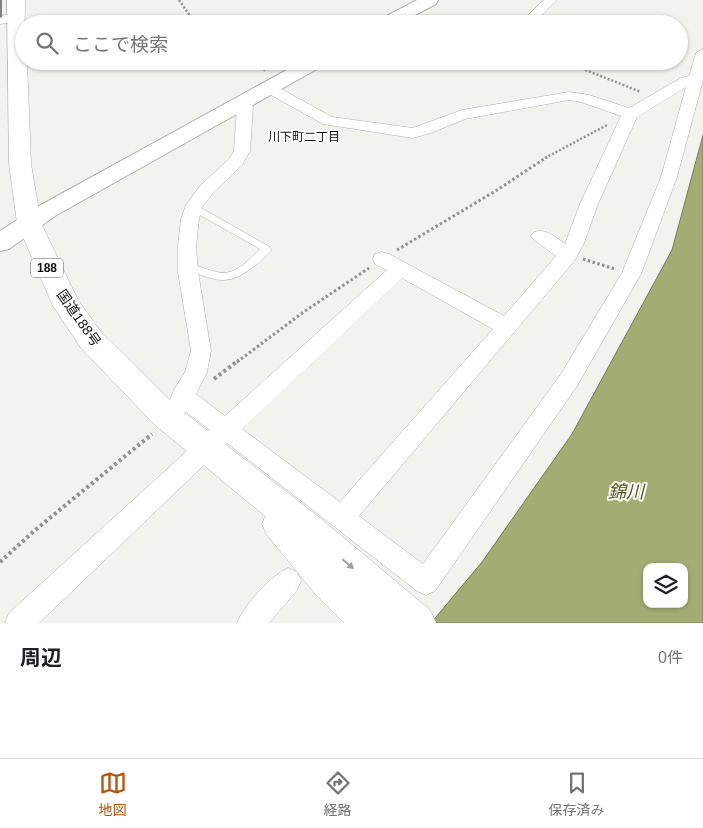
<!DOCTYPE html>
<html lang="ja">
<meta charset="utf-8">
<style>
:root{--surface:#fff;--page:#f6f6f6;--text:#202124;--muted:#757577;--line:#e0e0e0;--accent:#b45309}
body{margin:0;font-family:Arial,"Noto Sans JP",sans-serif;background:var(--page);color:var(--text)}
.controls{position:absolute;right:15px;bottom:15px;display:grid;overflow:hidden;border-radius:10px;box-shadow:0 1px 4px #0004}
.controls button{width:45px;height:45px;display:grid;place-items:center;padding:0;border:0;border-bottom:1px solid var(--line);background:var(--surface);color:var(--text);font:25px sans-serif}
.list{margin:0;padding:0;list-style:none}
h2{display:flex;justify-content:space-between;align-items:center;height:65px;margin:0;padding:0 20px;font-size:21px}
h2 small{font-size:16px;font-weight:400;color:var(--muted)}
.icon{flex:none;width:28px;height:28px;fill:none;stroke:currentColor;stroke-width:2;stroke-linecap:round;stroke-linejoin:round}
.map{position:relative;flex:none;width:703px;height:623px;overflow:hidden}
.search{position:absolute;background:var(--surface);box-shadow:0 1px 4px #0004;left:15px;right:15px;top:15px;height:55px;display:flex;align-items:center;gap:12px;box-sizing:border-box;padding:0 18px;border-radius:28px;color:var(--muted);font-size:19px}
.sheet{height:135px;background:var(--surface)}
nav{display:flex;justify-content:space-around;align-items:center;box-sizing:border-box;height:70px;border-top:1px solid var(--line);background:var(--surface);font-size:14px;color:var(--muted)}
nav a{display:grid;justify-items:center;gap:2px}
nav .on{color:var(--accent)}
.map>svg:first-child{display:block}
.water{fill:#a3ac72;stroke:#777d54;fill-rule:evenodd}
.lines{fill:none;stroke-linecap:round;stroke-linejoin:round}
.service-casing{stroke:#aeafab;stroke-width:1}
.minor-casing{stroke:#aeafab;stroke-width:1}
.tertiary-casing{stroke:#aeafab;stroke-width:2}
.trunk-casing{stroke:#aeafab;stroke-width:1}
.path-far2{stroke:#92938f;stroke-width:2.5;stroke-dasharray:2 2;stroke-linecap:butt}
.path-far1{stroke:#92938f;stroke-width:3;stroke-dasharray:2.5 2.5;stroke-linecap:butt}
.path{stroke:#92938f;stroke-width:4;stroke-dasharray:3 3;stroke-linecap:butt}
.service{fill:#fff;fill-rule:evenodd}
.minor{fill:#fff;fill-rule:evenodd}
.tertiary{fill:#fff;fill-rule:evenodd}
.trunk{fill:#fff;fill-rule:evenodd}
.shaded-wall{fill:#81827e}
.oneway{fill:#9f9f9f}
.labels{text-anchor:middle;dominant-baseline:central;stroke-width:4;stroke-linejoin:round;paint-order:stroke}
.far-neighbourhood-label{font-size:12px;fill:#0f0f0e;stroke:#fff}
.shield{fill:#fff;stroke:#575756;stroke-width:1}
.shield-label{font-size:12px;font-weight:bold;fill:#0f0f0e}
.street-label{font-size:14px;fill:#0f0f0e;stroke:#fff}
.near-water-label{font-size:18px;font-style:italic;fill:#4e5513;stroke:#fff}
</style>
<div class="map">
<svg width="703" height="623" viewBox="0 0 703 623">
<rect width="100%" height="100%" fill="#f2f3ee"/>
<path class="water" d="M703,135V623H431L482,562L572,434L672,250ZM647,567H684V604H647Z"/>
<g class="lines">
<defs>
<path id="service" d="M193,207L203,209L270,247L272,249C261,262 240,281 222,280C212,280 194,272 184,269L182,267L184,265L187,264C198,265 207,270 217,272C234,277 249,260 260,249L198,214L190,212L189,210L190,208Z"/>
<g id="minor">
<polygon points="544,0 557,0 533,24 519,24"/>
<polygon points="15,14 22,18 20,21 0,24 0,16"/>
<path d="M703,49V80L677,177L641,274L577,386L435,591L426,595L417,591L227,443L39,623H5L9,613L210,430L186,412L179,414L171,412L168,405L174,390L185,372L191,351L178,272V246L181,219L186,205L200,186L230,158L234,151L237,107L233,103L236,100H246L253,106L250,151L242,165L212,194L203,206L199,219L196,246L198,272L211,351L207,372L196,394L225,416L387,270L375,264L373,259L375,254L382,252L389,254L504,316L556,256L534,240L531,236L534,232C546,228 555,237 565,244L580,204L621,116L581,102L569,100L465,119L431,133L413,138L323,124L264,91L262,88L264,85H274L332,117L413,128L462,110L569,92L589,95L629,108L681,78L689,76L696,53ZM686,87L661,177L622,273L561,374L423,564L359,516L575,260L584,243L598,204L637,117ZM402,278L493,329L340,502L242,429Z"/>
<path d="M288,568L297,572L301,581L297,590L269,623H237C244,606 271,575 288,568Z"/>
</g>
<g id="tertiary">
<polygon points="417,0 438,0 436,4 398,24 376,24 379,20"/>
<polygon points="303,61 326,61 324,65 55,216 9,249 0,251 0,231 39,206"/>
</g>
<polygon id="trunk" points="7,0 25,0 24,61 27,61 31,164 41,223 78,300 101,332 177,407 320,518 430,610 436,623 344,623 317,596 267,535 262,524 265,516 155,425 81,348 53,306 17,223 9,164"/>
</defs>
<use href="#service" class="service-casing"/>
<use href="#minor" class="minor-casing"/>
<use href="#tertiary" class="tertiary-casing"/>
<use href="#trunk" class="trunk-casing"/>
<g class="path-far2">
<polyline points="179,0 196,24"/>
<polyline points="250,61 266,71"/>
<polyline points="563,61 641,92"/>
<polyline points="545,158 607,125"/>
</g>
<g class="path-far1">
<polyline points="397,250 497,190 547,157"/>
<polyline points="583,259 615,269"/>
<polyline points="237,362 305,311 369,268"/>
</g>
<g class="path">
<polyline points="214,379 239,360"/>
<polyline points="0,562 34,531 152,434"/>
</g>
<use href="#service" class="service"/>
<use href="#minor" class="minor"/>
<use href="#tertiary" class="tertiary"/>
<use href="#trunk" class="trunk"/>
</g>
<polygon class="shaded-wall" points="0,0 2,0 2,17 0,18"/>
<defs><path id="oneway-solid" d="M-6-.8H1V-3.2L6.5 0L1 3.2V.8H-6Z" transform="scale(1.25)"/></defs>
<use class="oneway" href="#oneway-solid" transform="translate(348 564) rotate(40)"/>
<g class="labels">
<g class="far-neighbourhood-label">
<text x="304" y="137">川下町二丁目</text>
</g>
<rect class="shield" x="31" y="258.5" width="32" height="19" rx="4"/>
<g class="shield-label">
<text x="47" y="268">188</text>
</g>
<g class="street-label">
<text transform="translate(79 318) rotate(55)">国道188号</text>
</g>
<g class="near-water-label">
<text x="626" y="492">錦川</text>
</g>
</g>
</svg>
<div class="controls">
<button><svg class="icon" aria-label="layers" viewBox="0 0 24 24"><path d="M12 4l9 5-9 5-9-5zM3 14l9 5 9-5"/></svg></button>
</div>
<div class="search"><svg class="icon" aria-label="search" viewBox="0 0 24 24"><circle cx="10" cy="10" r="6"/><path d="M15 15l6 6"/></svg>ここで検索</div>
</div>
<section class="sheet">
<h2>周辺<small>0件</small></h2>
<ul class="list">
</ul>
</section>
<nav>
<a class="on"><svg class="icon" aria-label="map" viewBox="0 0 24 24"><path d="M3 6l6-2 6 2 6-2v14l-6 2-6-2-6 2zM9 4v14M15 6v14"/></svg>地図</a>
<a><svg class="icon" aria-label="directions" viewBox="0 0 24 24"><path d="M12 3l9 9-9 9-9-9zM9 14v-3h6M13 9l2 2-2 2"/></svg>経路</a>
<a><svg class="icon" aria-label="saved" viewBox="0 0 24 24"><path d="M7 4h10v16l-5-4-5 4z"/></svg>保存済み</a>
</nav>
